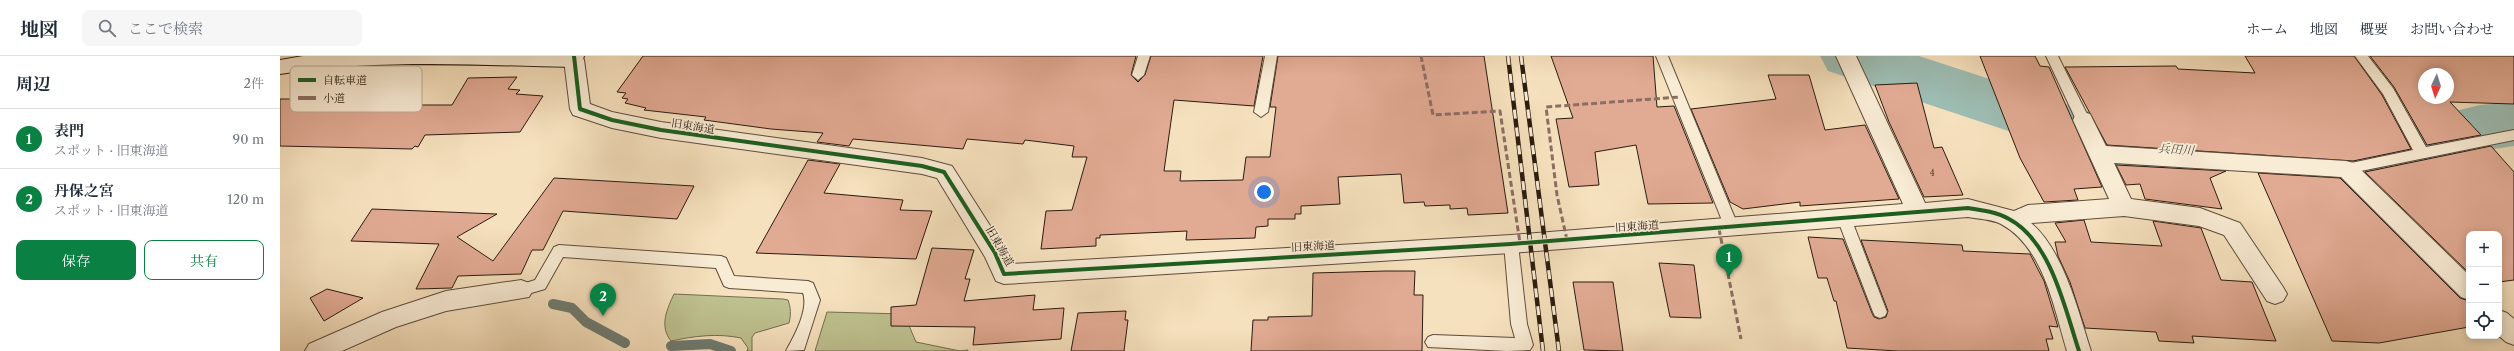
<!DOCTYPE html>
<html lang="ja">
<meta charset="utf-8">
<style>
:root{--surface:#fff;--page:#f6f6f7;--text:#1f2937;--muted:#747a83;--line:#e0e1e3;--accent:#0b8043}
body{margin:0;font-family:"Libre Caslon Text","Noto Serif JP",serif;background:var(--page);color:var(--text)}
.controls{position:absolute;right:12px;bottom:12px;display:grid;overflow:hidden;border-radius:8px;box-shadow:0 2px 10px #0003}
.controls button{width:36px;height:36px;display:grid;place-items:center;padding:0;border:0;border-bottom:1px solid var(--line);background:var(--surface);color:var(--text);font:20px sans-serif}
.compass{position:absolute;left:2138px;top:12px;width:36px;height:36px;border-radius:50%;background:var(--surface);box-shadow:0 2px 10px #0003;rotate:184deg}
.you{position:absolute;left:984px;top:136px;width:14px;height:14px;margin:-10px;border:3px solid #fff;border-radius:50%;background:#1a73e8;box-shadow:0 0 0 6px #1a73e833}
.badge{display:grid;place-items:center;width:26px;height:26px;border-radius:50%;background:var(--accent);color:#fff;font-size:13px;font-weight:700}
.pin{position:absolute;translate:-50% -33px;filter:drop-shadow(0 1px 2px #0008)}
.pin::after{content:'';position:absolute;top:21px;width:14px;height:12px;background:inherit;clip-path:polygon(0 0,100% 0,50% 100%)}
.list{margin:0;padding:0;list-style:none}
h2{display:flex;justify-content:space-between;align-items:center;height:52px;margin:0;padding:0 16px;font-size:17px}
h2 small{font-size:13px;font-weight:400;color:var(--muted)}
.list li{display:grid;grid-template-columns:26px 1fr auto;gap:12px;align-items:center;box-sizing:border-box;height:60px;padding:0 16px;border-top:1px solid var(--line)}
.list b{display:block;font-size:15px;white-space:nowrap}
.list p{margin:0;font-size:13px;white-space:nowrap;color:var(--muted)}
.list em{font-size:13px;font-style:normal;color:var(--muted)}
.actions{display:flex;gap:8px;padding:12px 16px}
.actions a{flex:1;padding:9px 0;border:1px solid var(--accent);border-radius:8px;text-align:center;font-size:14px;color:var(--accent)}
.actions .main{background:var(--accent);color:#fff}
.icon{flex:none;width:22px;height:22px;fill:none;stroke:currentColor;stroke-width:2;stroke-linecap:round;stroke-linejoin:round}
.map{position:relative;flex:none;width:2234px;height:295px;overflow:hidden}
header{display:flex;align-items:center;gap:24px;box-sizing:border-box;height:56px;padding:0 20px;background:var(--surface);border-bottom:1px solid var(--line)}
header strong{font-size:19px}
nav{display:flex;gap:22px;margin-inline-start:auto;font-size:14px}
.search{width:280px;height:36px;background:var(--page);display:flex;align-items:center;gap:10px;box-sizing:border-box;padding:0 14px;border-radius:8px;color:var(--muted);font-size:15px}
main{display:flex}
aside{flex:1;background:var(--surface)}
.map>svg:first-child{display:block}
.green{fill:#bec290;stroke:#746e50}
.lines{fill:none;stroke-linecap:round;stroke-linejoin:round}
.stream{stroke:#6f7c71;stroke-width:10}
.river{fill:#9dbdb3;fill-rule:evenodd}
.building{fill:#e1aa93;stroke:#2b1b0f;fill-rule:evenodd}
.lane-casing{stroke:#5e4c3b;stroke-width:2}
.street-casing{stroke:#5e4c3b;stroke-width:2}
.secondary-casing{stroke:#2b1b0f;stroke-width:2}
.lane{fill:#f9ecd5;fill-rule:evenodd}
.street{fill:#f9ecd5;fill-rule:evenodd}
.secondary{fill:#f9ecd5;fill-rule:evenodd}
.rail-casing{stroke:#2b1b0f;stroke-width:4.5}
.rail{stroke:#f9ecd5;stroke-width:3;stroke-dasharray:9;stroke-linecap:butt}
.quiet{stroke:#8d6e63;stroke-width:3;stroke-dasharray:6 3;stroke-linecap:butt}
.cycleway-casing{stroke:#f9ecd5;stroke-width:6}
.cycleway{stroke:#1b5e20;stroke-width:4}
.labels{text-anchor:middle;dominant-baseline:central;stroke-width:3.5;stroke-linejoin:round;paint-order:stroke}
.number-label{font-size:9px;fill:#583f30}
.street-label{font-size:11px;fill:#2b1b0f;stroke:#f9ecd5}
.water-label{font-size:12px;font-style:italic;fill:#535448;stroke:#f9ecd5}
.key{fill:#f9ecd5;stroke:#bbad9a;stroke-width:1}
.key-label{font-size:11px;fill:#2b1b0f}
</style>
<header>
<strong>地図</strong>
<div class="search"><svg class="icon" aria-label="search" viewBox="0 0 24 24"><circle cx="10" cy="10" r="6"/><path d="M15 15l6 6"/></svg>ここで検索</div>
<nav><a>ホーム</a><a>地図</a><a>概要</a><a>お問い合わせ</a></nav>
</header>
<main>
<aside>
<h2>周辺<small>2件</small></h2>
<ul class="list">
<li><span class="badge">1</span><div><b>表門</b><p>スポット · 旧東海道</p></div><em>90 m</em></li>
<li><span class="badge">2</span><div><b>丹保之宮</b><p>スポット · 旧東海道</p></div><em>120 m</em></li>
</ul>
<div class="actions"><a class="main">保存</a><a>共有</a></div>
</aside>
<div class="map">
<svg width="2234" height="295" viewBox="0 0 2234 295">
<rect width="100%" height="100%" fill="#f6e1be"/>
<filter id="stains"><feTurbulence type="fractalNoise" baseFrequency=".005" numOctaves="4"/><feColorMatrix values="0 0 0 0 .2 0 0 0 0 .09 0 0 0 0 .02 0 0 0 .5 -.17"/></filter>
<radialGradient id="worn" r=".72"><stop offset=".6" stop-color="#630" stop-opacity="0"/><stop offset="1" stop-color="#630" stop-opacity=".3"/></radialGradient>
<g class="green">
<path d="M394,238L503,243L508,244C511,252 511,259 509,267L475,277L472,281V295H467L468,292L461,282C437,277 415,280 391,285C379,270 387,253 394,238Z"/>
<polygon points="547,256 624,258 636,286 680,295 688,294 688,295 535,295"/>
</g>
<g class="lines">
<g class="stream">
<polyline points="273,248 292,252 306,266 345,287"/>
<polyline points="391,290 430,288 451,295"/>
</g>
<g class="river">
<polygon points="1540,0 1639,0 1841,66 1909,71 1930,78 1939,94 1930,110 1909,117 1840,112 1548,15"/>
<polygon points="2234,46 2234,90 2200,95 2077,125 2045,125 2024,119 2015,102 2024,85 2045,79 2077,79 2200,49"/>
</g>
</g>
<g class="building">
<polygon points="363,0 856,0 851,19 858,26 865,19 871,0 983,0 974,50 894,44 884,115 901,115 900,125 963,124 966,101 990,101 996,51 990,51 998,0 1204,0 1228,157 1188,159 1187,152 1170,153 1170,149 1145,150 1144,146 1124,147 1121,118 1058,121 1060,148 1021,150 1021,158 1015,158 1015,163 988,163 988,170 976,171 975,182 906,184 907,175 820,179 820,182 816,182 816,190 761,193 766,155 792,154 807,101 792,101 794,90 745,84 743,88 687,83 683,93 573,83 569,90 537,86 543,77 491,73 424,64 426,61 364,54 366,52 345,47 348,43 342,42 346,37 337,36"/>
<polygon points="1271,0 1373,0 1377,51 1394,50 1433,147 1368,148 1356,89 1315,96 1319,129 1289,131 1276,63 1293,62"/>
<polygon points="1700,0 1755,0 1760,10 1769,11 1822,131 1794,133 1798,144 1764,146 1740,102"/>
<polygon points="1965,0 2074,0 2102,39 2131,93 2073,105 1827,89 1785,11 1896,10 1898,13 1975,17"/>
<path d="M2090,0H2234V48L2170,46L2201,79L2147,89L2114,31ZM2144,18H2168V42H2144Z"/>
<polygon points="49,17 91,18 84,29 98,29 94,35 118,35 109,49 172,49 188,22 237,21 228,33 240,34 236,38 263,40 240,76 145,79 138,91 135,90 132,93 0,90 0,43 29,43"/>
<polygon points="1488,19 1529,19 1545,74 1585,69 1619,143 1520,150 1520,146 1463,153 1450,146 1411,53 1496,43"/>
<polygon points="1637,27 1654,92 1662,91 1683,139 1644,141 1609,66 1595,29"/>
<polygon points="2211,90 2234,116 2234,224 2219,226 2219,178 2189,178 2189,217 2085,116"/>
<polygon points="528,104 560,108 544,137 623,144 620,154 652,155 636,203 476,197"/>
<polygon points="1836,109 1946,115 1930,122 1942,153 1865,143 1860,128 1846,129"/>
<polygon points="1978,117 2060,122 2180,242 2189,245 2189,271 2099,287 2052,285"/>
<polygon points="274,122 414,130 397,163 283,155 263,194 252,194 241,218 178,220 172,232 136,233 159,188 71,185 92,153 217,158 177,181 213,205"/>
<polygon points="1804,164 1811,186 1882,190 1873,165 1921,172 1941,224 1972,226 1996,285 1912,280 1914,287 1879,285 1876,276 1805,272 1790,226 1778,200 1775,186 1786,186 1775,167"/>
<polygon points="1528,181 1563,183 1592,257 1594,261 1599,263 1606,261 1608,255 1581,184 1682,189 1683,195 1750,198 1764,225 1778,271 1769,270 1773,283 1766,283 1769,295 1618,295 1567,292 1556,245 1554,245 1547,222 1538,222"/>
<polygon points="652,192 694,194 685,223 690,223 684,245 755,239 753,254 784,252 781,283 693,289 695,271 611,270 611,251 636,249"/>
<polygon points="1379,207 1414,209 1421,262 1390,261"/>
<polygon points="1106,215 1135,215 1134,239 1143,239 1142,295 971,295 973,264 988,264 988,261 1032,260 1033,217"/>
<polygon points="1293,226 1333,226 1343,295 1304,294"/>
<polygon points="47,233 83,242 44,265 30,242"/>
<polygon points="846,255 845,264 848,264 844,295 791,295 798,257"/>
</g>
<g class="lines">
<defs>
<g id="lane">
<polygon points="858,0 870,0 864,19 858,24 852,19"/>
<polygon points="985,0 997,0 988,56 981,61 974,56"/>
<polygon points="1376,0 1388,0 1459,172 1457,176 1447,176 1445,172"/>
<polygon points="1766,0 1778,0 1810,64 1808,68 1798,68"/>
<polygon points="2075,0 2088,0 2113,32 2146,91 2234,74 2234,84 2066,118 2061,117 2059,113 2066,108 2133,94 2103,38"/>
<polygon points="1564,156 1569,158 1571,162 1607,256 1605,260 1600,262 1595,260 1593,256 1557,162 1559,158"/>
<polygon points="1231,182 1236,184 1238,188 1247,268 1253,289 1250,294 1227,295 1148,291 1145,286 1148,281 1153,279 1235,282 1231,268 1224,188 1226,184"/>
<path d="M279,189L441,200L446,202L454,220L528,225L533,227L540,244L524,294L506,295C514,280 529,254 523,237L449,232L444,230L436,212L283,201L265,233L241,240L236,238L234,234L236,230L255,224L274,191Z"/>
</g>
<g id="street">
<path d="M286,0H302L304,4L310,48L332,56L381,66L642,102L672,110L723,190L731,208L1231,179L1623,148L1556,0H1576L1645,147L1688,143L1734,155L1748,149L1829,143L1793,64L1796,58L1803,56L1810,58L1826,90L2066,105L2074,107L2189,219V244L2181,241L2061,121L1834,107L1851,143L1920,152L1960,167L2003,231L2007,238L2003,245L1995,248L1987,245L1944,179L1919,170L1844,160L1751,167C1784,195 1798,255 1811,295H1787C1774,253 1764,191 1721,168C1711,163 1699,163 1688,161L1231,197L724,228L716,225L705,201L657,122L642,118L381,82L332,72L293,59L290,53L284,4Z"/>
<polygon points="241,224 249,227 253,234 249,241 166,255 116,271 62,295 25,295 29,288 102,256 166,235"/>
<polygon points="2219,254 2227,257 2234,263 2234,289 2226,286 2219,280"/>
</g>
<path id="secondary" d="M23,0H304L301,9L294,11C196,9 97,3 0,18V4Z"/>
</defs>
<use href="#lane" class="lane-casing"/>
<use href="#street" class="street-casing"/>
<use href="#secondary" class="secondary-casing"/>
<use href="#lane" class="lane"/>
<use href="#street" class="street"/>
<use href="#secondary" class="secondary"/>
<defs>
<g id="rail">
<polyline points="1228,0 1263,295"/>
<polyline points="1241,0 1279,295"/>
</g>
</defs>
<use href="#rail" class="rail-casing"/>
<use href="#rail" class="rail"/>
<g class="quiet">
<polyline points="1141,0 1153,59 1220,55 1240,187"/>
<polyline points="1439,173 1461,283"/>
<polyline points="1287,184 1277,139 1266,51 1400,41"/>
</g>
<defs>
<path id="cycleway" d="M294,0L300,53L332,64L381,74L642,110L664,116L715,197L724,218L1231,188L1688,152C1702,154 1717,156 1729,163C1771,185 1785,253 1799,295"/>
</defs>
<use href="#cycleway" class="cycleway-casing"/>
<use href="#cycleway" class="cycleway"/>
</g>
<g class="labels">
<g class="number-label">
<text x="1652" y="116">4</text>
</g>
<g class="street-label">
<text transform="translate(413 70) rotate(9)">旧東海道</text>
<text transform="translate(1357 170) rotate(-4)">旧東海道</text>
<text transform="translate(720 190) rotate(60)">旧東海道</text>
<text transform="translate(1033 190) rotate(-3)">旧東海道</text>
</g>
<g class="water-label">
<text transform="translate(1896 93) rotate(4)">兵田川</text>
</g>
</g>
<rect x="10" y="10" width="132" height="46" rx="6" class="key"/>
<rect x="18" y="22" width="18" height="4" fill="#1b5e20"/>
<rect x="18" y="40" width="18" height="4" fill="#8d6e63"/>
<g class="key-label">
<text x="43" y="28">自転車道</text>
<text x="43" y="46">小道</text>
</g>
<rect width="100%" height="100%" filter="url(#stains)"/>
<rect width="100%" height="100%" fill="url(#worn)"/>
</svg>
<div class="controls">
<button>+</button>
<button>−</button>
<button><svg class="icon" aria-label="locate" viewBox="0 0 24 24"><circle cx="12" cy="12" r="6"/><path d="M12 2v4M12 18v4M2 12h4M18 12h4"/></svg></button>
</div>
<svg class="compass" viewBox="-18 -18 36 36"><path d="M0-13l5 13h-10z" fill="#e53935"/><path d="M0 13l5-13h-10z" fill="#747a83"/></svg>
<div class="you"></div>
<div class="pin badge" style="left:1449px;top:221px">1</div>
<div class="pin badge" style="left:323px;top:260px">2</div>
</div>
</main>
